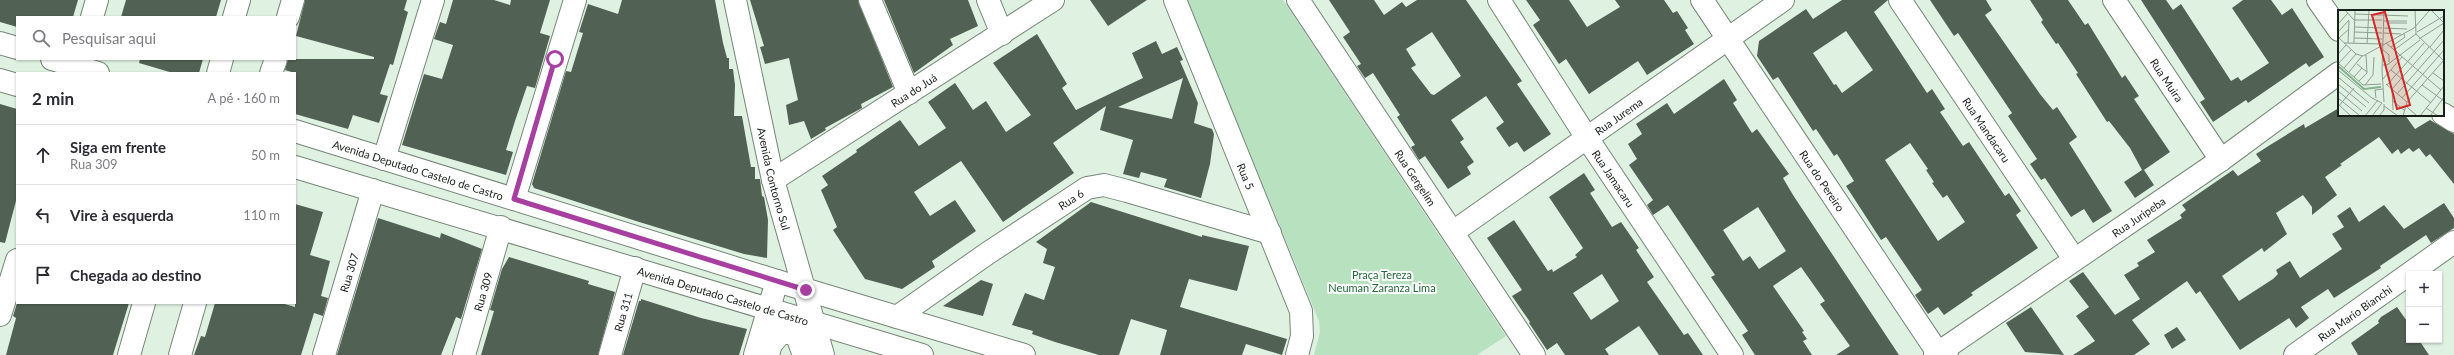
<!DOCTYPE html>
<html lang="pt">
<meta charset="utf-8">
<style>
:root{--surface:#fff;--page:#f2f2f3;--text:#2b2b33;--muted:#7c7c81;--line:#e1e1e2}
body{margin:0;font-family:Lato,sans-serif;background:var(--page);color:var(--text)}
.controls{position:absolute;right:12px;bottom:12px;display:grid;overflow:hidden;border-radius:0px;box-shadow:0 1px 3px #0004}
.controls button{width:36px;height:36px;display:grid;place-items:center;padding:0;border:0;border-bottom:1px solid var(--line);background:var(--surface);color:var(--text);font:20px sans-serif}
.stop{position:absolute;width:12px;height:12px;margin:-9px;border:3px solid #a73fa1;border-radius:50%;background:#fff}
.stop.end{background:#a73fa1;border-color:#fff;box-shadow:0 1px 4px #0008}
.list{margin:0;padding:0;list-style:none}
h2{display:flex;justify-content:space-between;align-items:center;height:52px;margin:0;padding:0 16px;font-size:17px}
h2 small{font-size:13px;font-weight:400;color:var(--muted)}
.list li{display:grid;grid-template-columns:26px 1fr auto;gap:12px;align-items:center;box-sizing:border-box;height:60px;padding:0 16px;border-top:1px solid var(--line)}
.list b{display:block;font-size:15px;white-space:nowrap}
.list p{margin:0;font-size:13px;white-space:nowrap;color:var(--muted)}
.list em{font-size:13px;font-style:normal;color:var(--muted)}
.icon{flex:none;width:22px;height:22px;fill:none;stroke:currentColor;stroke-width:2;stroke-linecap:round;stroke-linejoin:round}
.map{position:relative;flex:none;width:2454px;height:355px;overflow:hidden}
.search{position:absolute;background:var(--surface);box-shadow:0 1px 3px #0004;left:16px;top:16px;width:280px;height:44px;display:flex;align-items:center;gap:10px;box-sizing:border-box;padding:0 14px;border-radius:0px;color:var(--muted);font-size:15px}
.panel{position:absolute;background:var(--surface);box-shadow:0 1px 3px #0004;left:16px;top:72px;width:280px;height:232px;border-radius:0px}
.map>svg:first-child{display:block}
.green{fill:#b7e1bf}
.building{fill:#516254;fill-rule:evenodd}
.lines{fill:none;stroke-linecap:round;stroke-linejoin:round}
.minor-casing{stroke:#758678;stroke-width:24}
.major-casing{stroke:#758678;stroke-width:24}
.minor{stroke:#fff;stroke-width:22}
.major{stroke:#fff;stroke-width:22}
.route{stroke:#a73fa1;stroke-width:5}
.labels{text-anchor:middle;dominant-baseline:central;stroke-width:4;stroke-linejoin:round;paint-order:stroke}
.street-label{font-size:11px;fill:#181f19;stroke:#fff}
.park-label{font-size:11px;fill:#216737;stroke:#fff}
.inset-river{fill:none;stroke:#83b28c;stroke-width:2}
.inset-road{fill:none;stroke:#8f9e92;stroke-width:1}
.view{fill:#d62828;fill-opacity:0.15;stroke:#d62828;stroke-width:2}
.inset-edge{fill:none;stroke:#181f19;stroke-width:2}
</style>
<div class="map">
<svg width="2454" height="355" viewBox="0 0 2454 355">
<rect width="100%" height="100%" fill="#dff2e2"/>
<polygon class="green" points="1187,0 1283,0 1506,336 1477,355 1314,355 1320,332 1319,321"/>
<g class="building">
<polygon points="0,0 78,0 73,17 17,17 17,27 0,22"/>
<polygon points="126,0 221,0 216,17 121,17"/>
<polygon points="305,0 407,0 404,10 408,12 393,65 390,64 380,94 388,96 379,123 353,115 348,129 295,114 295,73 285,70 288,59 374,59 374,57 296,36"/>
<polygon points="453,0 494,0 510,5 511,0 550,0 540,33 550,36 535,88 527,86 515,121 506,150 513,152 506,175 402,145 424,74 442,79 453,45 434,39 440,22 446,24"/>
<polygon points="622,0 715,0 723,43 727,58 729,58 729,69 733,69 735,85 734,116 742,116 751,167 755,167 755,179 760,179 762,196 764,197 768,220 767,258 744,254 636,221 534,188 532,184 566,71 571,72 583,33 579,32 588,4 618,14"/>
<polygon points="750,0 858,0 893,87 861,104 862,108 825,128 826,130 811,139 804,121 789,125 786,105 798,100 789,58 765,64 760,47 764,46"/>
<polygon points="884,0 968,0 978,26 950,39 953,45 914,73"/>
<polygon points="1090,0 1147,0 1108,26"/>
<path d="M1329,0H1374L1384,15L1402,2L1406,7L1417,0H1466L1522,81L1517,84L1551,134L1524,152L1517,142L1509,147L1496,128L1504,122L1486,96L1451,120L1464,139L1460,142L1474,162L1467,167L1471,174L1448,189L1425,156L1419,160L1411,147L1415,145L1397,117L1400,115L1373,73L1365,78L1357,66L1361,64L1343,37L1350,32ZM1432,32L1461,76L1434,95L1431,94L1411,68L1416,65L1406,49Z"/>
<polygon points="1526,0 1569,0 1587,27 1620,7 1615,0 1664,0 1673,13 1677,11 1688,28 1685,30 1694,44 1647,75 1638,61 1589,94 1566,59 1559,64 1533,25 1540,20"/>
<path d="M1842,0H1888L1874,12L1927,93L1932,89L1945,109L1940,112L1963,146L1969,142L2005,196L2009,193L2021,211L2016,215L2038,248L1971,293L1973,295L1944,315L1938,307L1928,314L1915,295L1922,290L1886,237L1881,240L1846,186L1854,181L1837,154L1834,156L1816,129L1813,131L1778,77L1773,80L1757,56L1759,41L1806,9L1813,19ZM1846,31L1873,70L1842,93L1836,84L1834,85L1813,53ZM1910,143L1928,169L1926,170L1934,182L1932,183L1943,198L1947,195L1965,222L1938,241L1885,160Z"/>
<polygon points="1930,0 1986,0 1992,10 1985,15 2040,94 2053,110 2057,107 2077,137 2069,143 2112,211 2093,223 2084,209 2071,217 2045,178 2041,180 2030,164 2037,159 2008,116 2012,113 1958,33 1954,36"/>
<polygon points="2030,0 2068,0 2085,25 2088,23 2122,78 2125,75 2139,96 2134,99 2170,152 2144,170 2154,185 2135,198 2124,182 2142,170 2130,148 2109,121 2107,122 2076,74 2078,73 2058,43 2056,44 2041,22 2043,20"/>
<polygon points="2141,0 2166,0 2173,10 2181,4 2231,81 2238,77 2241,81 2269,63 2232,8 2243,0 2271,0 2282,15 2292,8 2324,57 2309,67 2306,63 2248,103 2246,100 2213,122 2200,102 2205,99"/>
<path d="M1037,34L1067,84L1062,88L1076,110L1143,78L1132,53L1156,41L1162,54L1177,47L1183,60L1180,61L1198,103L1194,123L1212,129L1214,134L1210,164L1201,198L1164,187L1167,179L1141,172L1139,178L1123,174L1133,140L1100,130L1106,106L1053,143L1074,173L1003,222L961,161L914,192L930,216L955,200L976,231L932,261L935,267L902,289L865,279L833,230L837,227L821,190L828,185L822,176L857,152L856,150L900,120L919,146L946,128L928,102L955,83L973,110L986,101L1006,132L1031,115L993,63ZM1183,78L1172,119L1118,107Z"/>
<polygon points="140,59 203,59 199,73 173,73 139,63"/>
<path d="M1724,79L1737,100L1733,103L1752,133L1757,129L1789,174L1783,178L1793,195L1899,355H1836L1850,346L1820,304L1825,301L1801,267L1773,286L1804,331L1802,332L1807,339L1803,341L1812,355H1755L1742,335L1748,331L1711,277L1715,275L1668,205L1653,215L1647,205L1653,200L1629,165L1637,159L1628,144L1642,134L1636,124L1667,103L1674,114ZM1758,207L1786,251L1759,269L1750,256L1743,261L1723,230Z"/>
<polygon points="0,104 17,109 17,197 5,243 0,242"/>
<polygon points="2339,108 2339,115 2405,115 2415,129 2430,120 2454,134 2454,184 2430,154 2426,157 2419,148 2413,152 2409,148 2401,154 2398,149 2392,154 2379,137 2340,164 2342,165 2325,177 2337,195 2312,215 2312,207 2303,195 2276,213 2287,234 2264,252 2262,248 2222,276 2239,301 2273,279 2278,274 2276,270 2290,261 2300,278 2342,249 2332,234 2344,227 2337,216 2350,207 2359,222 2384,205 2404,229 2444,203 2454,218 2454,228 2431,243 2426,235 2380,266 2381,268 2334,298 2328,289 2301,307 2309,318 2296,328 2289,318 2240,350 2200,291 2196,294 2187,281 2132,320 2150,344 2134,355 2073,355 2095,341 2076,316 2089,307 2069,281 2083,272 2115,315 2140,299 2124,275 2139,266 2137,263 2155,252 2147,240 2182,218 2180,215 2186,210 2182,205 2233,170 2238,176 2261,161 2256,154 2270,145 2304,124 2305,128"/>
<path d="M1584,173L1595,190L1590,193L1612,227L1621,222L1639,248L1636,250L1654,277L1647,282L1684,335L1688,333L1703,355H1659L1639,326L1605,349L1609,355H1565L1557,343L1547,350L1529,323L1530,322L1512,296L1522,290L1487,238L1514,220L1548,271L1552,269L1553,272L1577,257L1575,255L1583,248L1549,197ZM1602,274L1619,301L1591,320L1573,293Z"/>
<polygon points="1091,202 1202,237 1202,235 1249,246 1237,291 1189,279 1180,307 1287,339 1282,355 1246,344 1242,355 1160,355 1167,330 1131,319 1119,355 1099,355 1055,342 1032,334 1033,331 1012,325 1025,293 1044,300 1055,267 1043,263 1047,249 1036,242"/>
<polygon points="295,204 323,212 310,255 330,261 321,296 328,298 323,316 314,313 301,355 194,355 201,336 205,337 215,303 281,303 295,307"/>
<polygon points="378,218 440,238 441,233 482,249 461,319 456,317 441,355 337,355"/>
<polygon points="509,257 589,281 588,284 615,292 598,355 481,355 494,311 490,310 502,269"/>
<polygon points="981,280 993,284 983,316 943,306"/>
<polygon points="641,299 701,318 747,329 739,355 623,355 639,301 641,301"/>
<polygon points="17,303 129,303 113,355 6,355 16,318 13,316"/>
<polygon points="2031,307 2047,330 2064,355 2025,352 2006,323"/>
<polygon points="2397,307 2409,324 2409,340 2419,340 2429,355 2358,355 2351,343 2379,323 2378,321 2381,317"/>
<polygon points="2177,327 2186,340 2172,349 2164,335"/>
</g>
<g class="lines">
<defs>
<g id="minor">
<path id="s1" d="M735,0L773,180L823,355"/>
<polyline points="870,0 909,93"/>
<polyline points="988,0 1002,34"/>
<path id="s2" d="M1175,0L1301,311L1302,336L1297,355"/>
<path id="s3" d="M1298,0L1534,355"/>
<path id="s4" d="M1499,0L1587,138L1732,355"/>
<path id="s5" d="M1702,0L1938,353L1947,355"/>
<path id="s6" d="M1900,0L2074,259"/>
<path id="s7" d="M2114,0L2221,160"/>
<polyline points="2318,0 2339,30"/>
<polyline points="92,17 97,0"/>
<polyline points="234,17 239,0"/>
<polyline points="288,17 293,0"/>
<polyline points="218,73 222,59"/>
<polyline points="271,73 276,59"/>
<polyline points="2443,114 2454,121"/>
<polyline points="384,159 433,0"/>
<path id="s8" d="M773,180L1053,0"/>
<polyline points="514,199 575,0"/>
<path id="s9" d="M1453,232L1783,0"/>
<polyline points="0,315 17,260"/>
<path id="s10" d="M897,317L988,253L1087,188L1104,185L1127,191L1270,233"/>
<polyline points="129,355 144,303"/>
<polyline points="180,355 195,303"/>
<path id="s11" d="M324,355L373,190"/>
<path id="s12" d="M464,355L501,227"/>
<path id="s13" d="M610,355L635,268"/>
<polyline points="755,355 777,281"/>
<polyline points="768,355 771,344 782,332 796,334 804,355"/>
<path id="s14" d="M1935,355L2221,160L2339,73"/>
<path id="s15" d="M2295,355L2454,242"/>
</g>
<g id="major">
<polyline points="0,43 17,48"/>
<polyline points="52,59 98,73"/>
<polyline points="0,80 17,85"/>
<path id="s16" d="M295,131L777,281L1024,355"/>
<path id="s17" d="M295,167L922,355"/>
</g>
</defs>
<use href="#minor" class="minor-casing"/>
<use href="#major" class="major-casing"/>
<use href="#minor" class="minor"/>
<use href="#major" class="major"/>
</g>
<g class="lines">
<polyline class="route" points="555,59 514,199 806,290"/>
</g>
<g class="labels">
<g class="street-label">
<text stroke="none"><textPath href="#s7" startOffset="96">Rua Muira</textPath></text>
<text stroke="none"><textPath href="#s8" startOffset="167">Rua do Juá</textPath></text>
<text stroke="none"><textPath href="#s9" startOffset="202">Rua Jurema</textPath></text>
<text stroke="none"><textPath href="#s6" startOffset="156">Rua Mandacaru</textPath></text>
<text stroke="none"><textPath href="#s16" startOffset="129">Avenida Deputado Castelo de Castro</textPath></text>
<text stroke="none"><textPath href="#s2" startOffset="190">Rua 5</textPath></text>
<text stroke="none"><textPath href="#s3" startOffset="213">Rua Gergelim</textPath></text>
<text stroke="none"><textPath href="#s4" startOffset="212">Rua Jamacaru</textPath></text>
<text stroke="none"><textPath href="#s1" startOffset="183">Avenida Contorno Sul</textPath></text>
<text stroke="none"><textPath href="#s5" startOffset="217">Rua do Pereiro</textPath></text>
<text stroke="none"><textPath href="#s10" startOffset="210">Rua 6</textPath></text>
<text stroke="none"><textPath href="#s14" startOffset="246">Rua Juripeba</textPath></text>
<text stroke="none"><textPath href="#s11" startOffset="86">Rua 307</textPath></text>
<text stroke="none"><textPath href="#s12" startOffset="66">Rua 309</textPath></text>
<text stroke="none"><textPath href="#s17" startOffset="447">Avenida Deputado Castelo de Castro</textPath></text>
<text stroke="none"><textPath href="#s13" startOffset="45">Rua 311</textPath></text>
<text stroke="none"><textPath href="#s15" startOffset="73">Rua Mario Bianchi</textPath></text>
</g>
<g class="park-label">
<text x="1382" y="274">Praça Tereza<tspan x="1382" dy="13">Neuman Zaranza Lima</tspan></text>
</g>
</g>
<g transform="translate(2338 10)">
<rect width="106" height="106" fill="#dff2e2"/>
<path class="inset-river" d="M0,56L26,79L43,77"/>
<path class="inset-road" d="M7,0L16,10H44M46,0L44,60L46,92M77,0L78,24L106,51M93,0L106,13M17,4L70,6M45,11H69M51,13H69M0,14L10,3M16,17L44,18M45,18L69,19M0,22L11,10M16,22L44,23M79,22L106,6M45,23L63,24M0,27L18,44L25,46L76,18L92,0M1,28L11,19M16,28L44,29M81,29L106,13M6,33L45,34M10,33L11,11M16,33L17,0M48,33L103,80M29,34L31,0M53,37L67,27L66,24M92,37L106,20M44,39L51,45V52M56,40L78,24M0,44L8,35M0,53L25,75L43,74M1,53L13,40M19,54L29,62M44,55H49L82,30M6,58L18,44M0,60L34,88L44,93M53,60L93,93M11,62L24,46M95,63L106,71M0,67L31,93M16,67L24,58M44,70L64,47M21,71L29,63L28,45M0,74L28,97M48,74L69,92M27,75L35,65L36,47M49,75L86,33M84,75L106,91M0,81L24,101M59,84L106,30M0,88L21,105M38,88L37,80L45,79M64,88L106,40M55,91L67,101M1,95L13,106M46,96L60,106M68,96L79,106M0,97L16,78M88,98L100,106M55,100L54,79L91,37M27,106L40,90M34,106L44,93M41,106L46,100V94M65,106L69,92L106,50M82,106L106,76M92,106L106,87"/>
<path class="view" d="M47,2L72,95L59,99L34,5Z"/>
<rect width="106" height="106" class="inset-edge"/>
</g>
</svg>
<div class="controls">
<button>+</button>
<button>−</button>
</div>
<div class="stop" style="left:555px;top:59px"></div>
<div class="stop end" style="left:806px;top:290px"></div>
<div class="search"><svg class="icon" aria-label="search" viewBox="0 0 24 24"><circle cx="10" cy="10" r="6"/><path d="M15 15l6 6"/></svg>Pesquisar aqui</div>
<section class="panel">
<h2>2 min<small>A pé · 160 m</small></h2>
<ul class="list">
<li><svg class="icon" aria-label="ahead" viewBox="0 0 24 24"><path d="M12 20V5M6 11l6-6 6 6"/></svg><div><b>Siga em frente</b><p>Rua 309</p></div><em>50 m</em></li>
<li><svg class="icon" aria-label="left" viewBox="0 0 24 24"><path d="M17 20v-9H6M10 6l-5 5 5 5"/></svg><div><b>Vire à esquerda</b></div><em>110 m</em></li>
<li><svg class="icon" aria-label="arrive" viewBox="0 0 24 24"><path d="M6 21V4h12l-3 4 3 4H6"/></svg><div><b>Chegada ao destino</b></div></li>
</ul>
</section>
</div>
